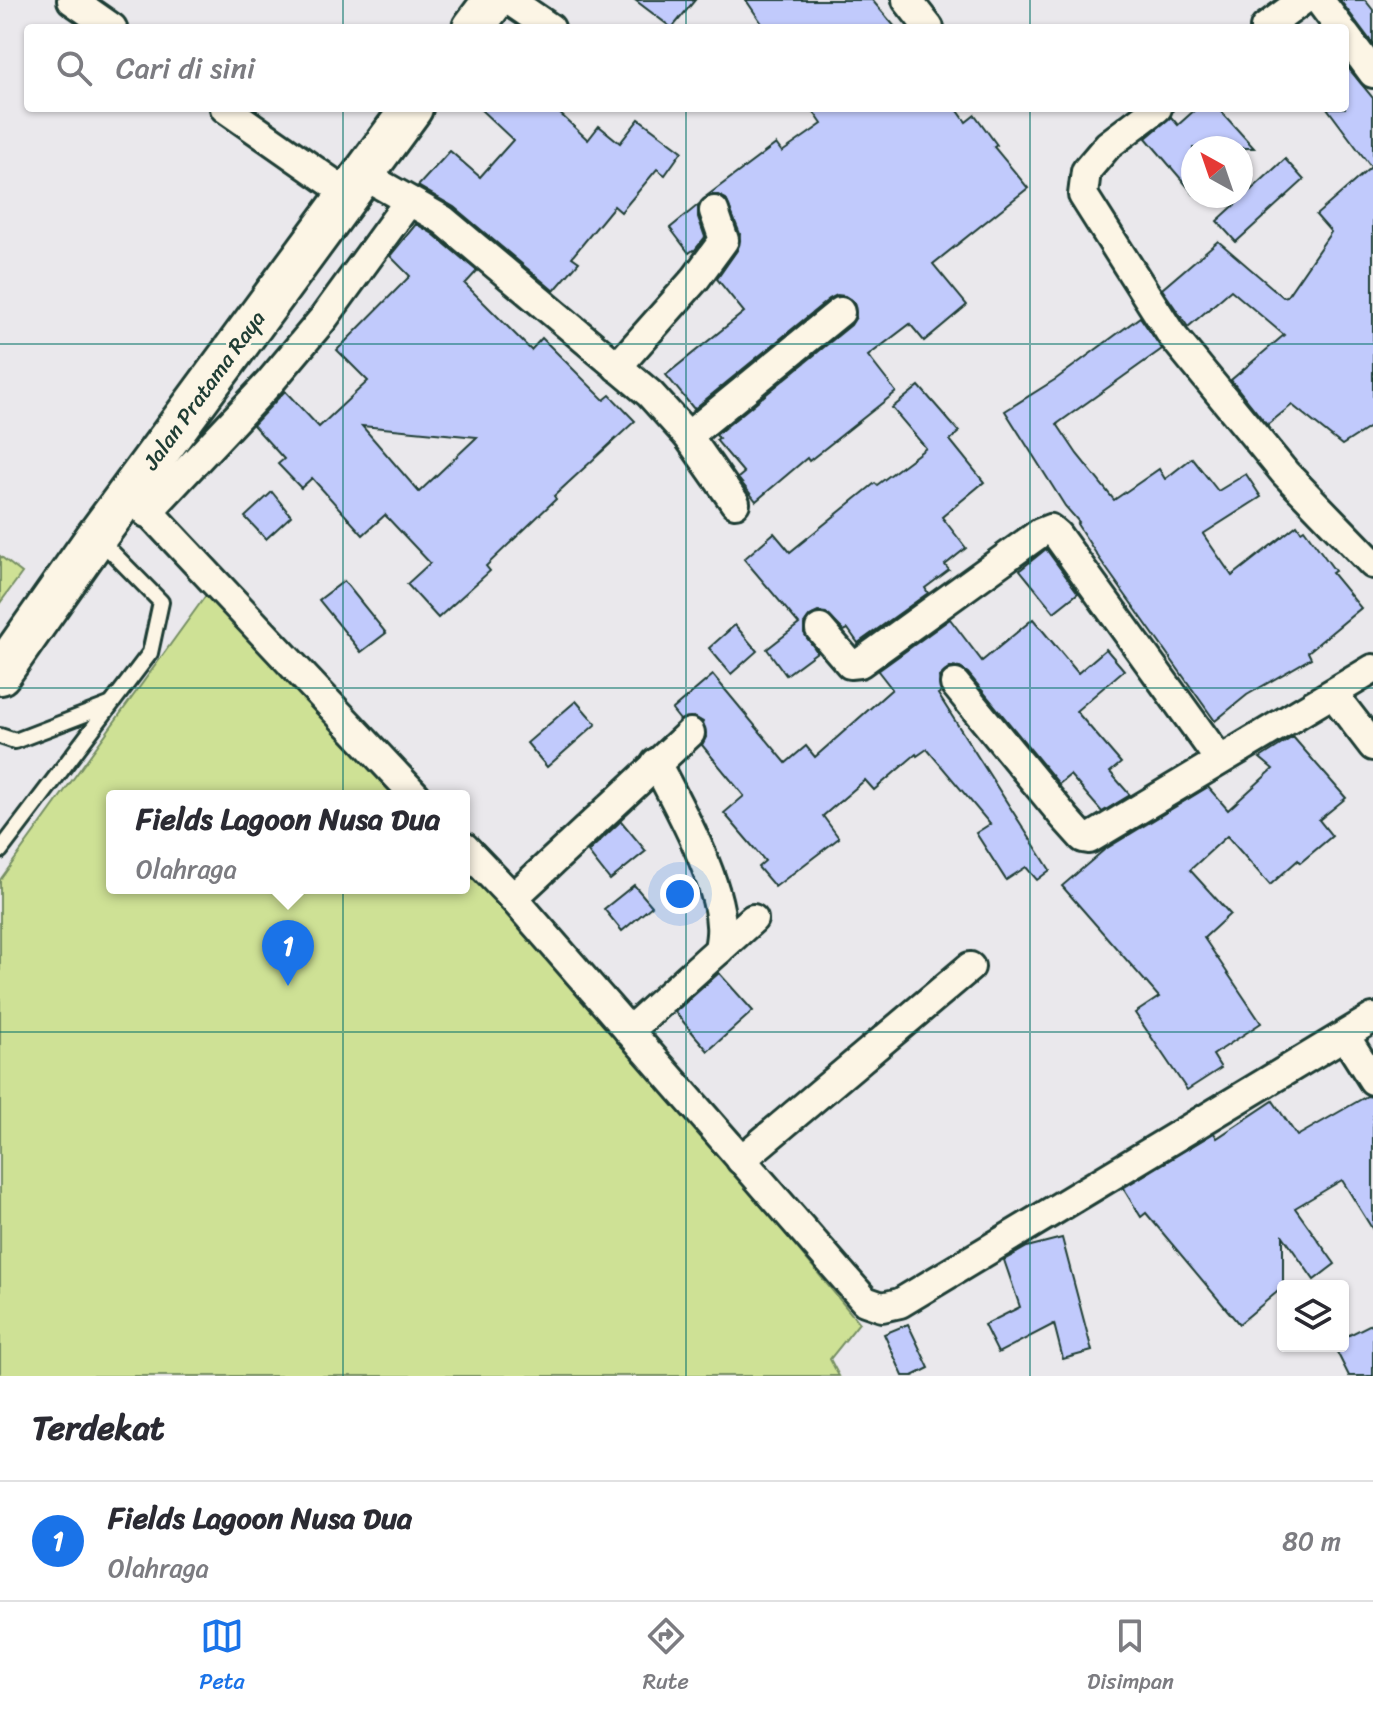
<!DOCTYPE html>
<html lang="id">
<style>
:root{--surface:#fff;--page:#f2f2f3;--text:#2b2b33;--muted:#7c7c81;--line:#e1e1e2;--accent:#1a73e8}
body{margin:0;font-family:Sriracha,sans-serif;background:var(--page);color:var(--text)}
.controls{position:absolute;right:24px;bottom:24px;display:grid;overflow:hidden;border-radius:8px;box-shadow:0 2px 6px #0004}
.controls button{width:72px;height:72px;display:grid;place-items:center;padding:0;border:0;border-bottom:2px solid var(--line);background:var(--surface);color:var(--text);font:40px sans-serif}
.compass{position:absolute;left:1181px;top:136px;width:72px;height:72px;border-radius:50%;background:var(--surface);box-shadow:0 2px 6px #0004;rotate:320deg}
.you{position:absolute;left:680px;top:894px;width:28px;height:28px;margin:-20px;border:6px solid #fff;border-radius:50%;background:#1a73e8;box-shadow:0 0 0 12px #1a73e833}
.badge{display:grid;place-items:center;width:52px;height:52px;border-radius:50%;background:var(--accent);color:#fff;font-size:26px;font-weight:700}
.pin{position:absolute;translate:-50% -66px;filter:drop-shadow(0 2px 4px #0008)}
.pin::after{content:'';position:absolute;top:42px;width:28px;height:24px;background:inherit;clip-path:polygon(0 0,100% 0,50% 100%)}
.popup{position:absolute;left:106px;top:790px;width:364px;height:104px;box-sizing:border-box;display:grid;place-content:center;border-radius:8px;background:var(--surface);filter:drop-shadow(0 2px 6px #0005);font-size:26px;white-space:nowrap;color:var(--muted)}
.popup b{font-size:30px;color:var(--text)}
.popup::after{content:'';position:absolute;left:50%;top:100%;margin-left:-16px;border:16px solid transparent;border-top-color:var(--surface)}
.list{margin:0;padding:0;list-style:none}
h2{display:flex;justify-content:space-between;align-items:center;height:104px;margin:0;padding:0 32px;font-size:34px}
h2 small{font-size:26px;font-weight:400;color:var(--muted)}
.list li{display:grid;grid-template-columns:52px 1fr auto;gap:24px;align-items:center;box-sizing:border-box;height:120px;padding:0 32px;border-top:2px solid var(--line)}
.list b{display:block;font-size:30px;white-space:nowrap}
.list p{margin:0;font-size:26px;white-space:nowrap;color:var(--muted)}
.list em{font-size:26px;font-style:normal;color:var(--muted)}
.icon{flex:none;width:44px;height:44px;fill:none;stroke:currentColor;stroke-width:2;stroke-linecap:round;stroke-linejoin:round}
.map{position:relative;flex:none;width:1373px;height:1376px;overflow:hidden}
.search{position:absolute;background:var(--surface);box-shadow:0 2px 6px #0004;left:24px;right:24px;top:24px;height:88px;display:flex;align-items:center;gap:20px;box-sizing:border-box;padding:0 28px;border-radius:8px;color:var(--muted);font-size:30px}
.sheet{height:224px;background:var(--surface)}
nav{display:flex;justify-content:space-around;align-items:center;box-sizing:border-box;height:112px;border-top:2px solid var(--line);background:var(--surface);font-size:22px;color:var(--muted)}
nav a{display:grid;justify-items:center;gap:4px}
nav .on{color:var(--accent)}
.map>svg:first-child{display:block}
.green{fill:#cee195;stroke:#768f64;stroke-width:2}
.building{fill:#c1cafc;stroke:#1f3d34;stroke-width:2;fill-rule:evenodd}
.lines{fill:none;stroke-linecap:round;stroke-linejoin:round}
.lane-casing{stroke:#1f3d34;stroke-width:20}
.street-casing{stroke:#1f3d34;stroke-width:34}
.secondary-casing{stroke:#1f3d34;stroke-width:46}
.lane{stroke:#fcf5e5;stroke-width:14}
.street{stroke:#fcf5e5;stroke-width:28}
.secondary{stroke:#fcf5e5;stroke-width:40}
.grid{fill:none;stroke:#0f766e;stroke-width:2;stroke-opacity:0.55}
.labels{text-anchor:middle;dominant-baseline:central;stroke-width:6;stroke-linejoin:round;paint-order:stroke}
.street-label{font-size:22px;fill:#1f3d34;stroke:#fcf5e5}
</style>
<div class="map">
<svg width="1373" height="1376" viewBox="0 0 1373 1376">
<rect width="100%" height="100%" fill="#eae8ec"/>
<filter id="ink" filterUnits="userSpaceOnUse"><feTurbulence type="fractalNoise" baseFrequency=".0125" numOctaves="2"/><feDisplacementMap in="SourceGraphic" scale="16" xChannelSelector="R" yChannelSelector="G"/><feConvolveMatrix kernelMatrix="1 2 1 2 8 2 1 2 1" color-interpolation-filters="sRGB"/></filter>
<g filter="url(#ink)">
<g class="green">
<polygon points="0,556 22,573 0,603"/>
<polygon points="217,580 408,796 112,796 112,888 464,888 464,859 670,1093 859,1323 830,1359 839,1376 0,1376 0,880"/>
</g>
<g class="building">
<polygon points="635,0 695,0 672,28"/>
<polygon points="746,0 872,0 896,28 765,28"/>
<polygon points="1340,0 1365,0 1373,10 1373,44"/>
<polygon points="1345,64 1373,98 1373,425 1342,445 1292,405 1267,425 1231,380 1284,335 1231,290 1188,327 1162,289 1218,241 1283,297 1287,296 1331,232 1316,215 1371,167 1327,108 1345,108"/>
<polygon points="479,108 554,108 588,140 599,126 620,143 639,119 682,151 665,175 657,169 621,212 614,206 572,257 579,262 554,291 454,207 418,186 450,151 480,177 513,140"/>
<polygon points="811,108 956,108 966,122 975,115 997,145 994,147 1028,188 933,264 967,305 924,341 910,324 868,356 896,392 809,461 807,458 756,501 738,478 744,473 716,440 719,438 716,435 851,325 856,317 854,302 845,296 837,295 829,299 694,409 666,375 744,312 717,279 738,249 740,234 726,199 718,195 708,195 776,144 782,152 822,124"/>
<polygon points="1197,108 1218,108 1254,148 1193,148 1193,193 1146,138 1171,117 1178,125"/>
<polygon points="1285,159 1304,180 1236,242 1217,221"/>
<polygon points="698,205 698,217 705,237 694,251 693,250 689,253 670,228"/>
<path d="M416,224L433,234L477,271L465,284L531,350L542,338L604,400L610,395L635,421L554,496L556,499L486,566L490,571L438,618L407,584L430,563L385,515L363,535L312,478L301,488L278,464L284,459L253,425L285,391L319,427L368,381L337,350L410,276L390,256ZM362,426L477,437L419,492Z"/>
<polygon points="1140,317 1162,349 1057,424 1077,454 1114,500 1159,469 1165,479 1192,458 1218,491 1246,474 1261,497 1203,534 1232,576 1297,525 1301,531 1304,529 1335,571 1332,573 1361,608 1308,652 1311,658 1247,695 1215,721 1099,558 1077,524 1079,522 1065,506 1005,411 1056,379"/>
<polygon points="919,386 959,432 950,440 984,482 942,517 966,548 945,565 949,570 925,588 928,593 858,643 848,629 844,631 826,613 818,612 810,616 804,624 804,633 817,652 786,675 767,649 799,624 744,559 774,533 790,552 875,483 877,485 926,448 892,408"/>
<polygon points="272,492 291,516 266,539 245,517"/>
<polygon points="1046,549 1078,593 1054,612 1020,570"/>
<polygon points="344,581 386,633 361,652 319,600"/>
<polygon points="950,619 982,661 1033,619 1078,673 1106,649 1124,670 1076,711 1121,763 1110,772 1130,795 1102,812 1070,775 1059,784 968,673 960,668 951,667 939,677 941,692 938,694 1050,870 1037,880 1026,867 1006,880 976,833 990,824 927,749 917,756 916,754 874,790 865,780 823,816 839,838 775,887 758,867 765,861 724,813 744,796 702,745 706,737 703,722 694,717 680,720 672,710 713,675 786,763 806,746 815,757 892,689 878,671"/>
<polygon points="735,625 757,651 731,674 709,648"/>
<polygon points="576,701 596,724 547,767 527,743"/>
<polygon points="1293,737 1346,798 1319,820 1332,836 1300,863 1298,860 1270,885 1227,836 1190,870 1230,914 1204,938 1261,1023 1213,1055 1221,1068 1187,1090 1135,1013 1159,997 1062,886 1104,850 1208,787 1228,810 1273,769 1260,758"/>
<polygon points="621,821 646,851 610,880 588,852"/>
<polygon points="634,885 652,906 622,931 604,909"/>
<polygon points="719,973 753,1011 708,1051 675,1012"/>
<polygon points="1367,1096 1373,1097 1373,1230 1342,1180 1295,1208 1335,1264 1314,1280 1283,1236 1283,1287 1239,1324 1146,1213 1141,1217 1123,1188 1214,1133 1217,1138 1273,1101 1297,1136"/>
<polygon points="1062,1238 1092,1351 1063,1359 1054,1324 998,1353 984,1325 1020,1307 1004,1260 1027,1247"/>
<polygon points="1373,1323 1373,1376 1349,1376 1334,1346 1343,1346 1343,1338"/>
<polygon points="908,1324 929,1368 913,1376 903,1376 884,1334"/>
</g>
<g class="lines">
<defs>
<g id="lane">
<polyline points="0,736 15,741 109,705"/>
<polyline points="0,851 150,653 161,602 97,537"/>
</g>
<g id="street">
<polyline points="72,0 112,28"/>
<polyline points="509,0 550,28"/>
<polyline points="907,0 929,28"/>
<polyline points="1319,0 1340,28"/>
<polyline points="1265,28 1303,0"/>
<polyline points="1345,35 1373,73"/>
<polyline points="225,108 348,194"/>
<polyline points="1157,108 1108,145 1086,171 1083,195 1171,334 1285,473 1373,564"/>
<polyline points="362,174 443,220 650,394 688,436 735,503"/>
<polyline points="617,367 696,278 724,240 714,211"/>
<polyline points="688,436 840,312"/>
<polyline points="130,492 416,796"/>
<polyline points="147,513 270,382 323,319 409,201"/>
<polyline points="820,629 850,664 860,663 1040,533 1050,529 1057,535 1219,759"/>
<polyline points="955,684 1065,818 1083,838 1089,839 1373,669"/>
<polyline points="1333,694 1373,746"/>
<path d="M656,763C678,805 719,879 721,925C722,933 720,942 719,950"/>
<polyline points="464,847 513,898 865,1301 882,1307 900,1303 1373,1018"/>
<polyline points="513,898 690,733"/>
<polyline points="629,1031 753,919"/>
<polyline points="1345,1036 1373,1080"/>
<polyline points="741,1160 970,967"/>
</g>
<g id="secondary">
<polyline points="473,28 494,0"/>
<polyline points="0,674 97,536 412,108"/>
</g>
</defs>
<use href="#lane" class="lane-casing"/>
<use href="#street" class="street-casing"/>
<use href="#secondary" class="secondary-casing"/>
<use href="#lane" class="lane"/>
<use href="#street" class="street"/>
<use href="#secondary" class="secondary"/>
</g>
</g>
<path class="grid" d="M343,0V28M686,0V28M1030,0V28M343,108V1376M686,108V1376M1030,108V1376M0,344H1373M0,688H1373M0,1032H1373"/>
<g class="labels">
<g class="street-label">
<text transform="translate(204 390) rotate(-54)">Jalan Pratama Raya</text>
</g>
</g>
</svg>
<div class="controls">
<button><svg class="icon" aria-label="layers" viewBox="0 0 24 24"><path d="M12 4l9 5-9 5-9-5zM3 14l9 5 9-5"/></svg></button>
</div>
<svg class="compass" viewBox="-18 -18 36 36"><path d="M0-13l5 13h-10z" fill="#e53935"/><path d="M0 13l5-13h-10z" fill="#7c7c81"/></svg>
<div class="you"></div>
<div class="pin badge" style="left:288px;top:986px">1</div>
<div class="popup"><b>Fields Lagoon Nusa Dua</b>Olahraga</div>
<div class="search"><svg class="icon" aria-label="search" viewBox="0 0 24 24"><circle cx="10" cy="10" r="6"/><path d="M15 15l6 6"/></svg>Cari di sini</div>
</div>
<section class="sheet">
<h2>Terdekat<small></small></h2>
<ul class="list">
<li><span class="badge">1</span><div><b>Fields Lagoon Nusa Dua</b><p>Olahraga</p></div><em>80 m</em></li>
</ul>
</section>
<nav>
<a class="on"><svg class="icon" aria-label="map" viewBox="0 0 24 24"><path d="M3 6l6-2 6 2 6-2v14l-6 2-6-2-6 2zM9 4v14M15 6v14"/></svg>Peta</a>
<a><svg class="icon" aria-label="directions" viewBox="0 0 24 24"><path d="M12 3l9 9-9 9-9-9zM9 14v-3h6M13 9l2 2-2 2"/></svg>Rute</a>
<a><svg class="icon" aria-label="saved" viewBox="0 0 24 24"><path d="M7 4h10v16l-5-4-5 4z"/></svg>Disimpan</a>
</nav>
